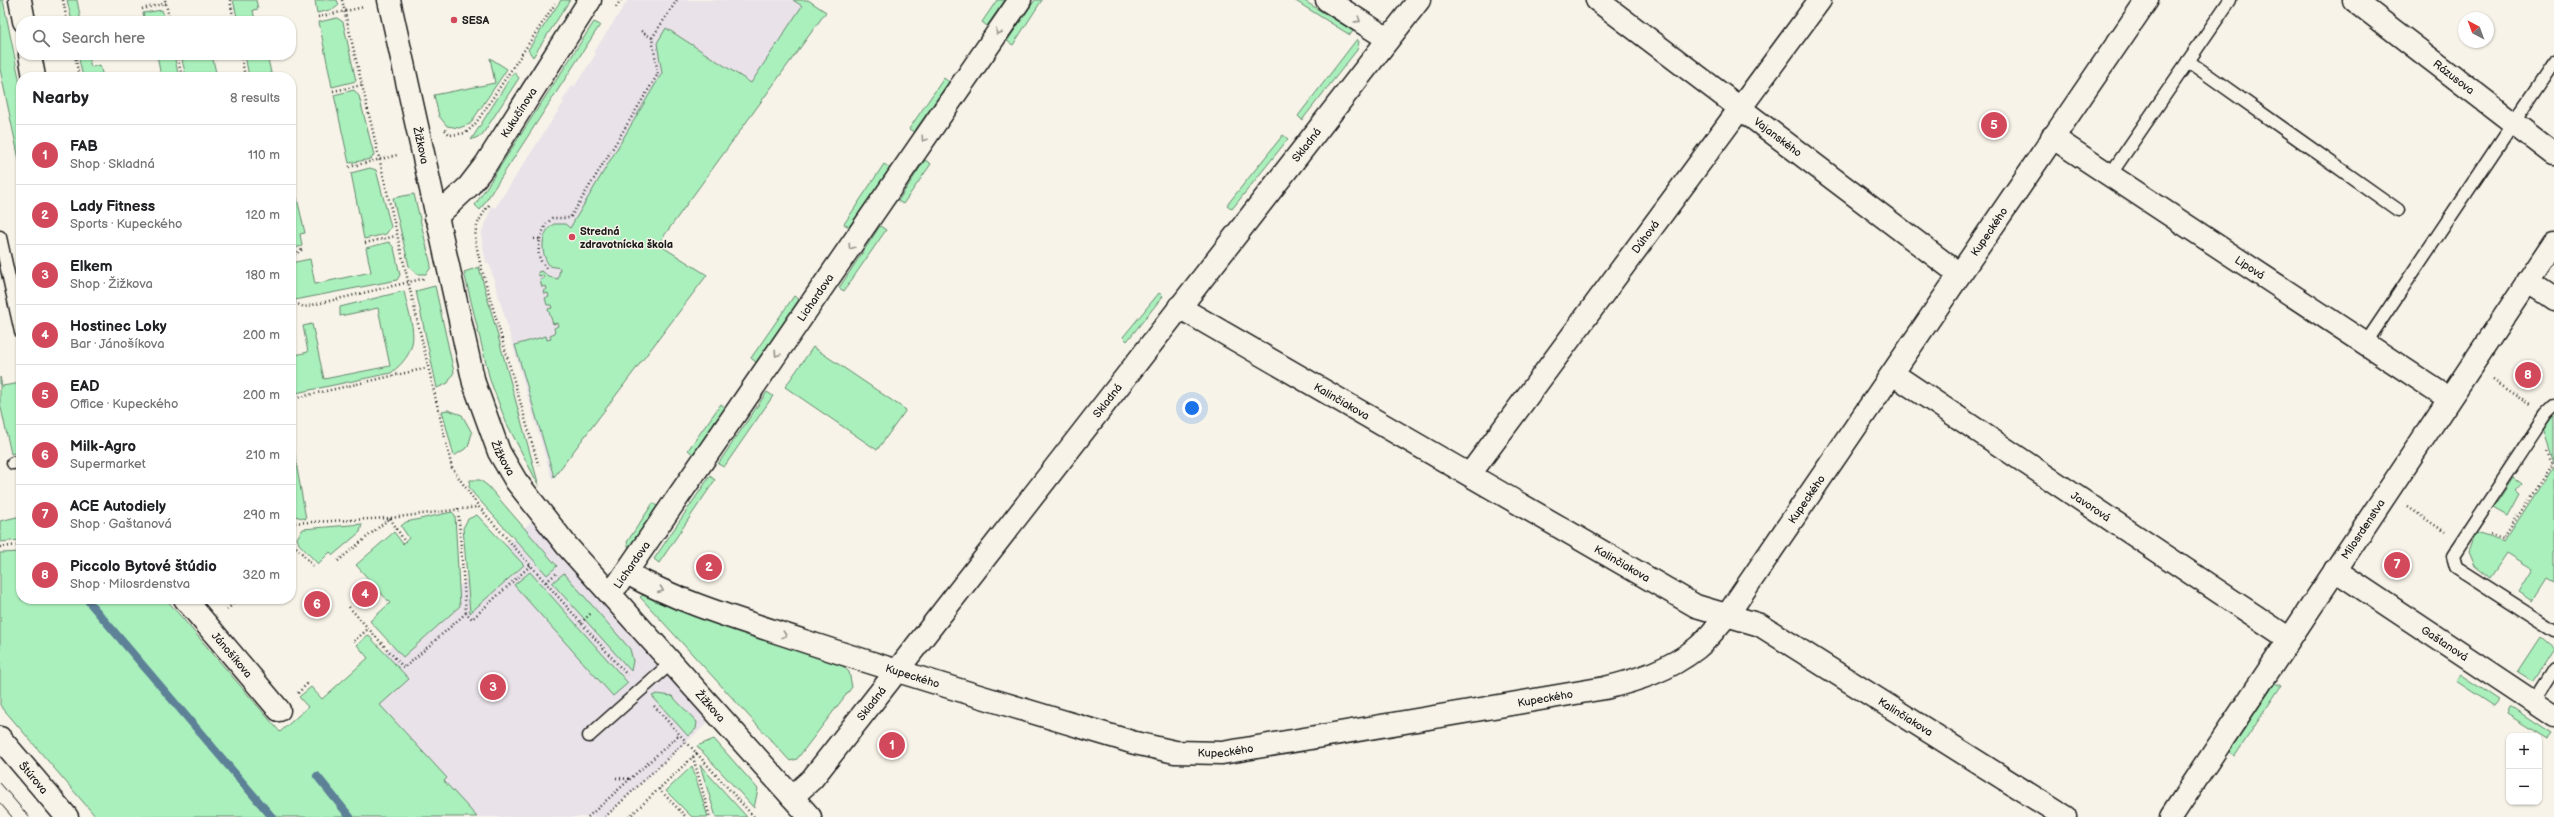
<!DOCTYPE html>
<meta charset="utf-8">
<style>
:root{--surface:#fff;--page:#f6f6f6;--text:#202124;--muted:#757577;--line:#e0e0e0;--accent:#d1495b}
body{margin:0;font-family:"Balsamiq Sans",sans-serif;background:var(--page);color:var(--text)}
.controls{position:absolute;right:12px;bottom:12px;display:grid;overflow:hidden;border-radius:8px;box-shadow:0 1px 3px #0004}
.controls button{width:36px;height:36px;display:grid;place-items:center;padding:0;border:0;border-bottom:1px solid var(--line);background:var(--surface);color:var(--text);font:20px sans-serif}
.compass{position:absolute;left:2458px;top:12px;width:36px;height:36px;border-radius:50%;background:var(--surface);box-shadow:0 1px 3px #0004;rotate:319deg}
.you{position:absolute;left:1192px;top:408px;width:14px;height:14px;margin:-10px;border:3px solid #fff;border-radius:50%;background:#1a73e8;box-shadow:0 0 0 6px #1a73e833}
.badge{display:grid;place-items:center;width:26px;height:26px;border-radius:50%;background:var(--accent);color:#fff;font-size:13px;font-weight:700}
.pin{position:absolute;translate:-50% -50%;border:2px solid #fff;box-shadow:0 1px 4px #0006}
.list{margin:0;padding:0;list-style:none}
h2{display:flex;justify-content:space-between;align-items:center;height:52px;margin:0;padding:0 16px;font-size:17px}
h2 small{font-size:13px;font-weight:400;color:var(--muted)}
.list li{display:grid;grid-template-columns:26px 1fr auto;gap:12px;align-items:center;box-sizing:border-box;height:60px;padding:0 16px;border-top:1px solid var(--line)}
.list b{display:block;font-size:15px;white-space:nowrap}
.list p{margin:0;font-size:13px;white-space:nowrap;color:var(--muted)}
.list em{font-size:13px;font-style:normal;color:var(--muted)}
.icon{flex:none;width:22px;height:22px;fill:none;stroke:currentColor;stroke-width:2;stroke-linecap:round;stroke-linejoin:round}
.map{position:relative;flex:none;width:2554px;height:817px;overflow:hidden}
.search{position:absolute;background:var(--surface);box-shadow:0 1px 3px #0004;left:16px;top:16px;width:280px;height:44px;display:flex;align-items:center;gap:10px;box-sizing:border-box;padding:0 14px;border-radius:16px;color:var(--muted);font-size:15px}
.panel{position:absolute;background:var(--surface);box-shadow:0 1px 3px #0004;left:16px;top:72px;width:280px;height:532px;border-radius:16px}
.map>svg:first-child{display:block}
.built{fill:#e9e2e9}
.green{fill:#aaf0bc;stroke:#63866c}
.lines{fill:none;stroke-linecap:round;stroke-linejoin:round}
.stream{stroke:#5d8197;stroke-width:8}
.service-casing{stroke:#1c1c1c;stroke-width:15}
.minor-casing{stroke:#1c1c1c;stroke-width:25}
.tertiary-casing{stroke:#1c1c1c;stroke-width:25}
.path{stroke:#1c1c1c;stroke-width:2.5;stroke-dasharray:1 3;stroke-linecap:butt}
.service{stroke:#f7f3e8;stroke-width:12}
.minor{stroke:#f7f3e8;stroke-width:22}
.tertiary{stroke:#f7f3e8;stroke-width:22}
.tram{stroke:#1c1c1c;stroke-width:1}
.oneway{stroke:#94928c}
.poi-dot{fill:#d1495b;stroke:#f7f3e8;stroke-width:1.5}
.labels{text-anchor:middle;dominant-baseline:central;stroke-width:3;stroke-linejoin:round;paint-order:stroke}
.poi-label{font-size:11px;font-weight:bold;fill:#1c1c1c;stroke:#f7f3e8;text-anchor:start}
.street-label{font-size:11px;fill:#1c1c1c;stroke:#f7f3e8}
</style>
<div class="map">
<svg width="2554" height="817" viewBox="0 0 2554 817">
<rect width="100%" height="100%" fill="#f7f3e8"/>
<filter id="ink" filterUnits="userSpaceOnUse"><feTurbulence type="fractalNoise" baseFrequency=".025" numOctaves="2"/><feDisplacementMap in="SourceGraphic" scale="8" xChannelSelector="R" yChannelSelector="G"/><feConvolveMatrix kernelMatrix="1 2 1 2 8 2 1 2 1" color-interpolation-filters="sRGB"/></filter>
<g filter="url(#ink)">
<g class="built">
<polygon points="628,0 808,0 826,12 658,244 707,275 552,480 489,263 486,263 481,234 492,206 495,208 564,102 562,101 572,86 574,87 596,54 594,52"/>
<polygon points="540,514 717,714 605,817 372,817 297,730"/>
</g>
<g class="green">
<polygon points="0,0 3,0 21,88 21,169 0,69"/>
<polygon points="67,0 77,0 81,21 72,21"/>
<polygon points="233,0 256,0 258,9 253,10 255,21 238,21"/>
<polygon points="315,0 337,0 339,5 334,9 317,13"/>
<polygon points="561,0 570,0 533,57 528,50"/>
<path d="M793,0H808L826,12L658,244L707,275L554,477L515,345L546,336L547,340L551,339L550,335L555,333L554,328L558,326L557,323L553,324L548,309L552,308L551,305H547L545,298L549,297L548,293L544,294L543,291L547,289L546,286L542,287L540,280L544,278L543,275L539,276L538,272L542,271L549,277L558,279L560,268L550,266C540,255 540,232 554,224H565L570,228L662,73L657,43L666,28L751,83L802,6Z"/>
<polygon points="997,0 1005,0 987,26 982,22"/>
<polygon points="1035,0 1042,0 1013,45 1007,41"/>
<polygon points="1294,0 1303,0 1353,31 1350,35"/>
<polygon points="162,10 166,21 145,21 143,13"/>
<polygon points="337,18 343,22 356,81 332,87 319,22"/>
<polygon points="594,22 600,25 480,210 475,205"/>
<polygon points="1357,39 1359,42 1357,50 1302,120 1298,116"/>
<polygon points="78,55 88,55 91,67 100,65 103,77 83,77"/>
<polygon points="157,55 174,55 179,77 161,77"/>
<polygon points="181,55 212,55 217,77 186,77"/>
<polygon points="245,55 267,55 272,77 249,77"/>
<polygon points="490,58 507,69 470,124 459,128 447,126 439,116 434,95 495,83"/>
<polygon points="514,72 519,78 482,135 471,140"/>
<polygon points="944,78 949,82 914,132 909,129"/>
<polygon points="354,90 359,96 374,155 371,159 349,163 334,95"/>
<polygon points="1283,135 1288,139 1232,209 1227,205"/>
<polygon points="925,160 931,164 903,204 898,201"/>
<polygon points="884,164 890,168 849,227 844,224"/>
<polygon points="370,168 376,170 391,227 386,234 364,239 351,173"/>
<polygon points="294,185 305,233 300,234 302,246 291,249 291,186"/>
<polygon points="414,194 431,265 430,269 426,274 416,274 409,266 393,198"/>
<polygon points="880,226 886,230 844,291 839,288"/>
<polygon points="389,242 394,248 400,275 397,280 295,300 291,283 291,263 310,259 315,284 371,272 366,248"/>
<polygon points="479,267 539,486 506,422 490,380 464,272"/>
<polygon points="435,286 454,372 448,383 437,388 416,291"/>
<path d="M404,291C411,327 425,346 391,373L291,394V356L308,352L303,326L312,324L324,379L390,366L378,308L340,316V307Z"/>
<polygon points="1159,293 1163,296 1127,341 1123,337"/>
<polygon points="794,296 800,300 757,363 751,358"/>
<polygon points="813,347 906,410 877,450 785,387"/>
<polygon points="0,377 2,386 21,383 21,451 11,454 0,403"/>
<polygon points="767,392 773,396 724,467 718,464"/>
<polygon points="721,404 726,408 694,455 688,450"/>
<polygon points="448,410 462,415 472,433 468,447 454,456 442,411"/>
<polygon points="2554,417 2554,463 2543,430"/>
<polygon points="291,434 306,519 291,515"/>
<polygon points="2554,465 2554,583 2547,579 2533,601 2519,592 2533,569 2507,553 2490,578 2475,566 2469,552 2476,533 2504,542"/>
<polygon points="710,476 715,480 659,563 654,559"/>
<polygon points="2514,478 2522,484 2516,491 2520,494 2508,516 2494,508"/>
<polygon points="470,480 480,480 488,486 557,566 547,575 473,493 469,487"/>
<polygon points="653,503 658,507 629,549 627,542"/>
<polygon points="452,512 455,515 460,606 403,657 370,621 390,603 356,565 394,532 403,544 409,538 401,526 406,522"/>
<polygon points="477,515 524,565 470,613 463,528 468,519"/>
<polygon points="21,516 21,540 0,542 0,521"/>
<polygon points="362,524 360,532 333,555 330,552 318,564 299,544 297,538 303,529"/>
<polygon points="21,552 21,599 166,599 280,732 308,707 299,697 311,687 322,699 368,658 357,645 368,635 409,679 380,705 447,778 444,781 477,817 96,817 0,705 0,553"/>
<polygon points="530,572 628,683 613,696 514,585"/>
<polygon points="564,573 630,649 633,661 631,671 552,583"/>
<polygon points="643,595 725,627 839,662 849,672 852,687 797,759 790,761 640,597"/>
<polygon points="2541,637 2554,648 2533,681 2518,672"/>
<polygon points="2461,675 2499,700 2494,706 2456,681"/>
<polygon points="2275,683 2281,686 2235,756 2229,752"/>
<polygon points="657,694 672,696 697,722 696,729 688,736 652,696"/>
<polygon points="2510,707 2551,734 2547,739 2507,714"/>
<polygon points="714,739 758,789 754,808 697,746"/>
<polygon points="700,765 747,817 716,817"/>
<polygon points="692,766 708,817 692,817 666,791"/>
</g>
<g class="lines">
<g class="stream">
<polyline points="89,602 272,817"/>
<polyline points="317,776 350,817"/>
</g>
<defs>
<g id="service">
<polyline points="2188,61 2398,210"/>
<polyline points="2110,175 2230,0"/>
<polyline points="0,237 21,332"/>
<polyline points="2365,344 2554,62"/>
<polyline points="2554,407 2546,415 2453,556 2456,567 2554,630"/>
<polyline points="13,463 21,461"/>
<polyline points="2533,702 2554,669"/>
<polyline points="589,736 671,663"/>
</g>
<g id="minor">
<polyline points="20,0 24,21"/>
<path id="s1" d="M389,0L474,383L499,452L516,481L567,546L810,817"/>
<polyline points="1327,0 1388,39"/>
<path id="s2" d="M1597,0L1959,274"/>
<path id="s3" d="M2354,0L2554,154"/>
<polyline points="30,55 34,77"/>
<path id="s4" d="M2052,137L2448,398"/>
<path id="s5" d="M436,217L469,186L486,164L590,0"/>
<polyline points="2527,281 2554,299"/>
<path id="s6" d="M1179,307L1696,606L1760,625L2065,817"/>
<path id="s7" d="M1893,374L2288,638"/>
<path id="s8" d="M1470,474L1820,0"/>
<path id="s9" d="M2335,570L2554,716"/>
<path id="s10" d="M627,573C682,604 747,622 807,642C916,678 1025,710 1135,743L1175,752L1222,753L1605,688C1638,680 1669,670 1697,648C1708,639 1718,625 1728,614L2147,0"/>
<path id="s11" d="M618,584L1020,0"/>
<path id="s12" d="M185,599L279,710"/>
<path id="s13" d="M792,797L812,779L896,672L1419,0"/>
<path id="s14" d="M2171,817L2554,242"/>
</g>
<g id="tertiary">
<path id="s15" d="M0,738L67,817"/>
</g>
</defs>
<use href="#service" class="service-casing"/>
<use href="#minor" class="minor-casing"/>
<use href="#tertiary" class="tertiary-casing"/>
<g class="path">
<polyline points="63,0 67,21"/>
<polyline points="165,0 170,21"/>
<polyline points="230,0 234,21"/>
<polyline points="342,0 452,468 479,507 627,675"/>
<polyline points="616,7 621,0"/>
<polyline points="142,9 166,3"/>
<polyline points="318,17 364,7"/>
<polyline points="641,31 652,38"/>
<polyline points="75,55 79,77"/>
<polyline points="177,55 182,77"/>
<polyline points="241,55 245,77"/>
<polyline points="333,91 363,85"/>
<polyline points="445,130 450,135 466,133 476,123 555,4"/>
<polyline points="349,167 397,155"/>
<path d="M489,205C471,231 474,233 480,263L539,467"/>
<path d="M534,239H540C538,252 537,258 546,268"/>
<polyline points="540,239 545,226 552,218 570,218 658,74 652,38 677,0"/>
<polyline points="365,243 396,236"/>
<polyline points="291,257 303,249"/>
<polyline points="291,301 304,307 426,278"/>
<polyline points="2492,380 2530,405"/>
<polyline points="291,399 427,368"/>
<polyline points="2408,507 2445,532"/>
<polyline points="458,508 466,613 472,619 531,565"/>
<polyline points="291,523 390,518 478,507"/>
<polyline points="2490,535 2503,539 2552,464 2547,451"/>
<polyline points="291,541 314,567"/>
<polyline points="0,547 21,545"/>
<polyline points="291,551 296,547"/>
<polyline points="338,561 390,518 405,542"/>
<polyline points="546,582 558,572"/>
<polyline points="349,607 404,668 466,613"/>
<polyline points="227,610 235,602"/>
<polyline points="581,623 592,612"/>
<polyline points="354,641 368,629"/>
<polyline points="298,693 308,683"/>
<polyline points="654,706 754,817"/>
<polyline points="693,757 710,817"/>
<polyline points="616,778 630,779"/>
<polyline points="659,789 686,817"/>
<polyline points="588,817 680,734"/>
<polyline points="605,817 686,741"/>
<polyline points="629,817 697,753"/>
</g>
<use href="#service" class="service"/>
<use href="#minor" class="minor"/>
<use href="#tertiary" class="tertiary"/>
<g class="tram">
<polyline points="0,783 29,817"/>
<polyline points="0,803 12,817"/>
</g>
</g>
<defs><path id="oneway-chevron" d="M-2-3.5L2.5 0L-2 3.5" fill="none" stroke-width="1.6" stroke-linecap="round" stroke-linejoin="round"/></defs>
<g class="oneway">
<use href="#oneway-chevron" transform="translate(1358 20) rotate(33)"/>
<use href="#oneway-chevron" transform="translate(998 32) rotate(124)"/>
<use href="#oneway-chevron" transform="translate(924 139) rotate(124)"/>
<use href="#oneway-chevron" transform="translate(851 247) rotate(124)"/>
<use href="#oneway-chevron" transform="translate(777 354) rotate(124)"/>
<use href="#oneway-chevron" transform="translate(661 590) rotate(21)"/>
<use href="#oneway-chevron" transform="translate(784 635) rotate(18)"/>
</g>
</g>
<g class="poi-dot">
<circle cx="454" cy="20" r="4"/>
<circle cx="572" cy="237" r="4"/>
</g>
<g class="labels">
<g class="poi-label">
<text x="462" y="20">SESA</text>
<text x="580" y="231">Stredná<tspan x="580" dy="13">zdravotnícka škola</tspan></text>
</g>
<g class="street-label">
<text stroke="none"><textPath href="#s3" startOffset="126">Rázusova</textPath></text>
<text stroke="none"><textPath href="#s5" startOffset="134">Kukučínova</textPath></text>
<text stroke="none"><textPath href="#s2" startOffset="227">Vajanského</textPath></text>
<text stroke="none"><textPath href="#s13" startOffset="831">Skladná</textPath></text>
<text stroke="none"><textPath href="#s1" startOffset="149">Žižkova</textPath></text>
<text stroke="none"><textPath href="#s10" startOffset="1623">Kupeckého</textPath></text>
<text stroke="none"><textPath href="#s8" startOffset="295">Dúhová</textPath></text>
<text stroke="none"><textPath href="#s4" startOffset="237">Lipová</textPath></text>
<text stroke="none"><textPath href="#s11" startOffset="348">Lichardova</textPath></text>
<text stroke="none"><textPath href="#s13" startOffset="507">Skladná</textPath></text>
<text stroke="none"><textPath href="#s6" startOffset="188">Kalinčiakova</textPath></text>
<text stroke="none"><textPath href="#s1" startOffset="473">Žižkova</textPath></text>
<text stroke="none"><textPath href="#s10" startOffset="1299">Kupeckého</textPath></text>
<text stroke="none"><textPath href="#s7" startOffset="238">Javorová</textPath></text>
<text stroke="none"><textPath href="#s14" startOffset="346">Milosrdenstva</textPath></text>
<text stroke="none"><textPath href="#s6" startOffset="512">Kalinčiakova</textPath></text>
<text transform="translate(632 565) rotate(-55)">Lichardova</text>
<text stroke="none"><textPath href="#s9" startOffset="132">Gaštanová</textPath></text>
<text stroke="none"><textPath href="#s12" startOffset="73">Jánošíkova</textPath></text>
<text stroke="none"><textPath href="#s10" startOffset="304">Kupeckého</textPath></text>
<text stroke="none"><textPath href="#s10" startOffset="952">Kupeckého</textPath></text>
<text stroke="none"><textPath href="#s13" startOffset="123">Skladná</textPath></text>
<text stroke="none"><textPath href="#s1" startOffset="797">Žižkova</textPath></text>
<text stroke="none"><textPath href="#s6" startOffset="836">Kalinčiakova</textPath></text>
<text stroke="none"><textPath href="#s10" startOffset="628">Kupeckého</textPath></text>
<text stroke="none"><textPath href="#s15" startOffset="52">Štúrova</textPath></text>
</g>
</g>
</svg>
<div class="controls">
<button>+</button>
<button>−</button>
</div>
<svg class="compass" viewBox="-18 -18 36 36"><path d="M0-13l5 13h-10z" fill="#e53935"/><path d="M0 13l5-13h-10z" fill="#757577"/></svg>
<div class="you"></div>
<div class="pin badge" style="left:892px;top:745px">1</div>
<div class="pin badge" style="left:709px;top:567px">2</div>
<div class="pin badge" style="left:493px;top:687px">3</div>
<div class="pin badge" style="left:365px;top:594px">4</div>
<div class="pin badge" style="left:1994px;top:125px">5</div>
<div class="pin badge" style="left:317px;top:604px">6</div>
<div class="pin badge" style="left:2397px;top:565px">7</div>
<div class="pin badge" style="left:2528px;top:375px">8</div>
<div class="search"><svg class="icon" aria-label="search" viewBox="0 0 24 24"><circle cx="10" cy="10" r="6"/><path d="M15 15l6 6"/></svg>Search here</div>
<section class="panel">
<h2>Nearby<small>8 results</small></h2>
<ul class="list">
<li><span class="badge">1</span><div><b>FAB</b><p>Shop · Skladná</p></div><em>110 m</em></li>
<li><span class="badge">2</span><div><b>Lady Fitness</b><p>Sports · Kupeckého</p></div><em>120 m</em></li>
<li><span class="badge">3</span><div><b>Elkem</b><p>Shop · Žižkova</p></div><em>180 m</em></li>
<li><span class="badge">4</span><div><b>Hostinec Loky</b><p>Bar · Jánošíkova</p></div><em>200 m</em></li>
<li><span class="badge">5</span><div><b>EAD</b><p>Office · Kupeckého</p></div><em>200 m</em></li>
<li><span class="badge">6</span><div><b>Milk-Agro</b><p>Supermarket</p></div><em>210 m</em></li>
<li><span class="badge">7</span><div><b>ACE Autodiely</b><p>Shop · Gaštanová</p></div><em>290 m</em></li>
<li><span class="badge">8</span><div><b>Piccolo Bytové štúdio</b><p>Shop · Milosrdenstva</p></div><em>320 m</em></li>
</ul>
</section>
</div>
